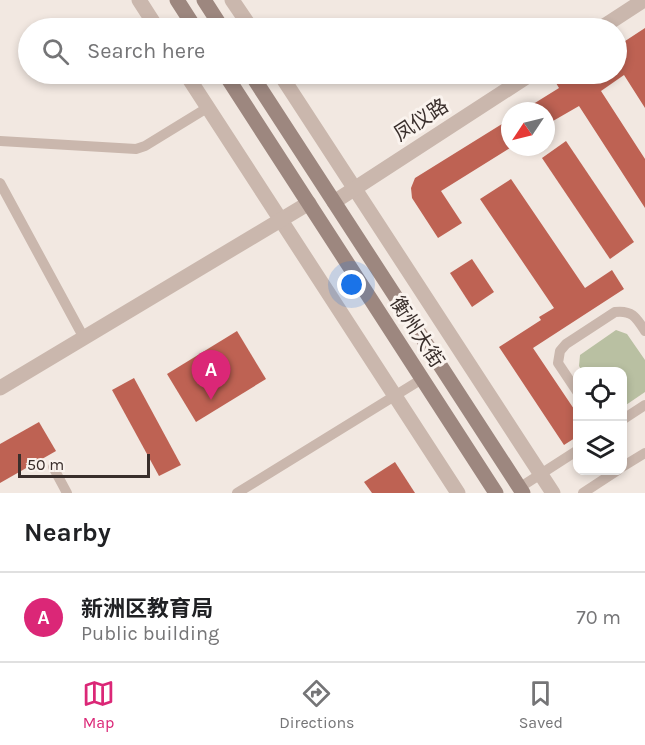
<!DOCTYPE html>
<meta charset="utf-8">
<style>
:root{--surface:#fff;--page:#f2f2f2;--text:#202124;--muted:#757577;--line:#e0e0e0;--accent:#db2777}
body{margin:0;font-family:Karla,"Noto Sans SC",sans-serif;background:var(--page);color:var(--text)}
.controls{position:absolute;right:18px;bottom:18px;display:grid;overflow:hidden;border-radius:12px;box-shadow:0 3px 9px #0003}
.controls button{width:54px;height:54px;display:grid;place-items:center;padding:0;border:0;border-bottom:2px solid var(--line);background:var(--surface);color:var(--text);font:30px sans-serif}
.compass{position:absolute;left:501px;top:102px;width:54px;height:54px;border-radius:50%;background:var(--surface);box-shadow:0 3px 9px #0003;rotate:235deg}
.scale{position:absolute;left:18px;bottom:15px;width:132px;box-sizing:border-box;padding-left:6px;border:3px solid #392e2b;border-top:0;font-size:16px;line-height:21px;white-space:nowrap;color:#392e2b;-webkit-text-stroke:4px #faf3ee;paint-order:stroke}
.you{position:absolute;left:352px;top:285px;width:21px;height:21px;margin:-15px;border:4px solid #fff;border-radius:50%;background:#1a73e8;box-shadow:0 0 0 9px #1a73e833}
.badge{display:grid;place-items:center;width:39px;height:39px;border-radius:50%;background:var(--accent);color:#fff;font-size:20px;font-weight:700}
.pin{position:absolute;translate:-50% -50px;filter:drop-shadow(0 2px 3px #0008)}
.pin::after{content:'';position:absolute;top:32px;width:21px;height:18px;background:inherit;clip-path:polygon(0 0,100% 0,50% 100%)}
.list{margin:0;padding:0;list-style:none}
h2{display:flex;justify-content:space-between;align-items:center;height:78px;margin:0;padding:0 24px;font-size:26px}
h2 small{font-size:20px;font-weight:400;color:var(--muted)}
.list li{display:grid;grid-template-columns:39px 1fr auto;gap:18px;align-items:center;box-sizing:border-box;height:90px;padding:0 24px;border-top:2px solid var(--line)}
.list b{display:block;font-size:22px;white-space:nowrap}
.list p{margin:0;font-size:20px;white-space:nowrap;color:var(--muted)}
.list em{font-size:20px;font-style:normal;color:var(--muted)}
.icon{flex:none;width:33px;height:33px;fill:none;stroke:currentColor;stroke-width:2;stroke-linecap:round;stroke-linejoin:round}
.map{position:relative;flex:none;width:645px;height:493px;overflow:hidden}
.search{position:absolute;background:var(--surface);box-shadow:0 3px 9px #0003;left:18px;right:18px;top:18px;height:66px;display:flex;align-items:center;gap:15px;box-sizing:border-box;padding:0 21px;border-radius:33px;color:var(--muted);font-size:22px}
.sheet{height:168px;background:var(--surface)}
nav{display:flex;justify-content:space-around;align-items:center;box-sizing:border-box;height:84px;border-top:2px solid var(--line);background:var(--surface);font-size:16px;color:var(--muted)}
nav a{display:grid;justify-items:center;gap:3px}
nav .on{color:var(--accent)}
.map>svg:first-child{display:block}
.green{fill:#b9c0a2}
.building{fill:#be6253}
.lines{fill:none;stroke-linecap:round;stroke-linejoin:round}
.lane{stroke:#cab7ad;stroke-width:10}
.street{stroke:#cab7ad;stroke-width:15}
.secondary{stroke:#9d877f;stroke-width:15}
.labels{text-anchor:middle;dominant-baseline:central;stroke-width:6;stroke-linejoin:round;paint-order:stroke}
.street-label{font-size:20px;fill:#392e2b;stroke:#faf3ee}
</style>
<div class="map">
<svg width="645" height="493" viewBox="0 0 645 493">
<rect width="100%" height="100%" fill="#f2e8e1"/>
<polygon class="green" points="616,330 627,334 645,360 645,392 623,407 622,372 582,371 579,366 580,355"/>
<g class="building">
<polygon points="645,28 645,108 624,75 601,91 645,159 645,208 579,106 546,125 546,111 522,111 559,88 556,83 571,74 616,74 616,47"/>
<polygon points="510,119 510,148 441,191 462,223 438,238 412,198 411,188 415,178"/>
<polygon points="566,141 634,242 610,259 542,158"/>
<polygon points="511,179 585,288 612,270 624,289 533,348 578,415 578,436 564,445 499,347 541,320 539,317 554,308 480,199"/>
<polygon points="472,259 494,292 472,307 450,273"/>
<polygon points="237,331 266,379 196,422 167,374"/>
<polygon points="134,378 181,465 159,476 112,390"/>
<polygon points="39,422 56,451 0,483 0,444"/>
<polygon points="395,462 415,493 372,493 364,482"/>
</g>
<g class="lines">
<g class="lane">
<polyline points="0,141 136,149 145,146 207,108"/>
<polyline points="0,183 84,338"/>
<path d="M578,393L558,363L560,351L566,344L615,312C632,310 636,317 645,331"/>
<polyline points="622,420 645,405"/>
<polyline points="53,467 67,493"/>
<polyline points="622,467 645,453"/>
<polyline points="519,488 578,450"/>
<polyline points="237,493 422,379"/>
<polyline points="583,493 618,470"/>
</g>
<g class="street">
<polyline points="139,0 157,28"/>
<polyline points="232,0 251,28"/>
<polyline points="601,28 644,0"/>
<polyline points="186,74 458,493"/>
<polyline points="280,74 553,493"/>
<polyline points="334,202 531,74"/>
<polyline points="0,388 309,203"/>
</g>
<g class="secondary">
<polyline points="177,0 195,28"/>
<polyline points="204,0 222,28"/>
<polyline points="225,74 496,493"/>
<polyline points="251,74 523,493"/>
</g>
</g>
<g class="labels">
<g class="street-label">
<text transform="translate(421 120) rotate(-33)">凤仪路</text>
<text transform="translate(417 332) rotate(57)">衡州大街</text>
</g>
</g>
</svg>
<div class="controls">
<button><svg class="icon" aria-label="locate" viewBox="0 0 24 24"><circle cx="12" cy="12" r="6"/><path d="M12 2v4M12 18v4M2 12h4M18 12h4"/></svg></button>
<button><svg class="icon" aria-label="layers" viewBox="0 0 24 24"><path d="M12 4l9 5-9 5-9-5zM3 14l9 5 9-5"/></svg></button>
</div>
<svg class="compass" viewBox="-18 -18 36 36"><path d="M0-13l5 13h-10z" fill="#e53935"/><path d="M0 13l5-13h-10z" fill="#757577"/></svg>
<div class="scale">50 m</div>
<div class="you"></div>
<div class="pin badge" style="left:211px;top:400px">A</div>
<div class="search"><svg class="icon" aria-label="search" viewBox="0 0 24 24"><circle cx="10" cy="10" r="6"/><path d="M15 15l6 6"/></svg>Search here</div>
</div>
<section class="sheet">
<h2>Nearby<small></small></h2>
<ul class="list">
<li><span class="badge">A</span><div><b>新洲区教育局</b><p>Public building</p></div><em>70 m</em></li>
</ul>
</section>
<nav>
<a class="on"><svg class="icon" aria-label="map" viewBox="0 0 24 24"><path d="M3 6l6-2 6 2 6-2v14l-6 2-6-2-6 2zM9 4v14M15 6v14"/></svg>Map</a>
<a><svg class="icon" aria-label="directions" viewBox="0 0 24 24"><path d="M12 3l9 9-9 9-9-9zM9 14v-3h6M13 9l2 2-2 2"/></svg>Directions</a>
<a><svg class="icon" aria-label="saved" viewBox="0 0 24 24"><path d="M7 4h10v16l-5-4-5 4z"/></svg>Saved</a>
</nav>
